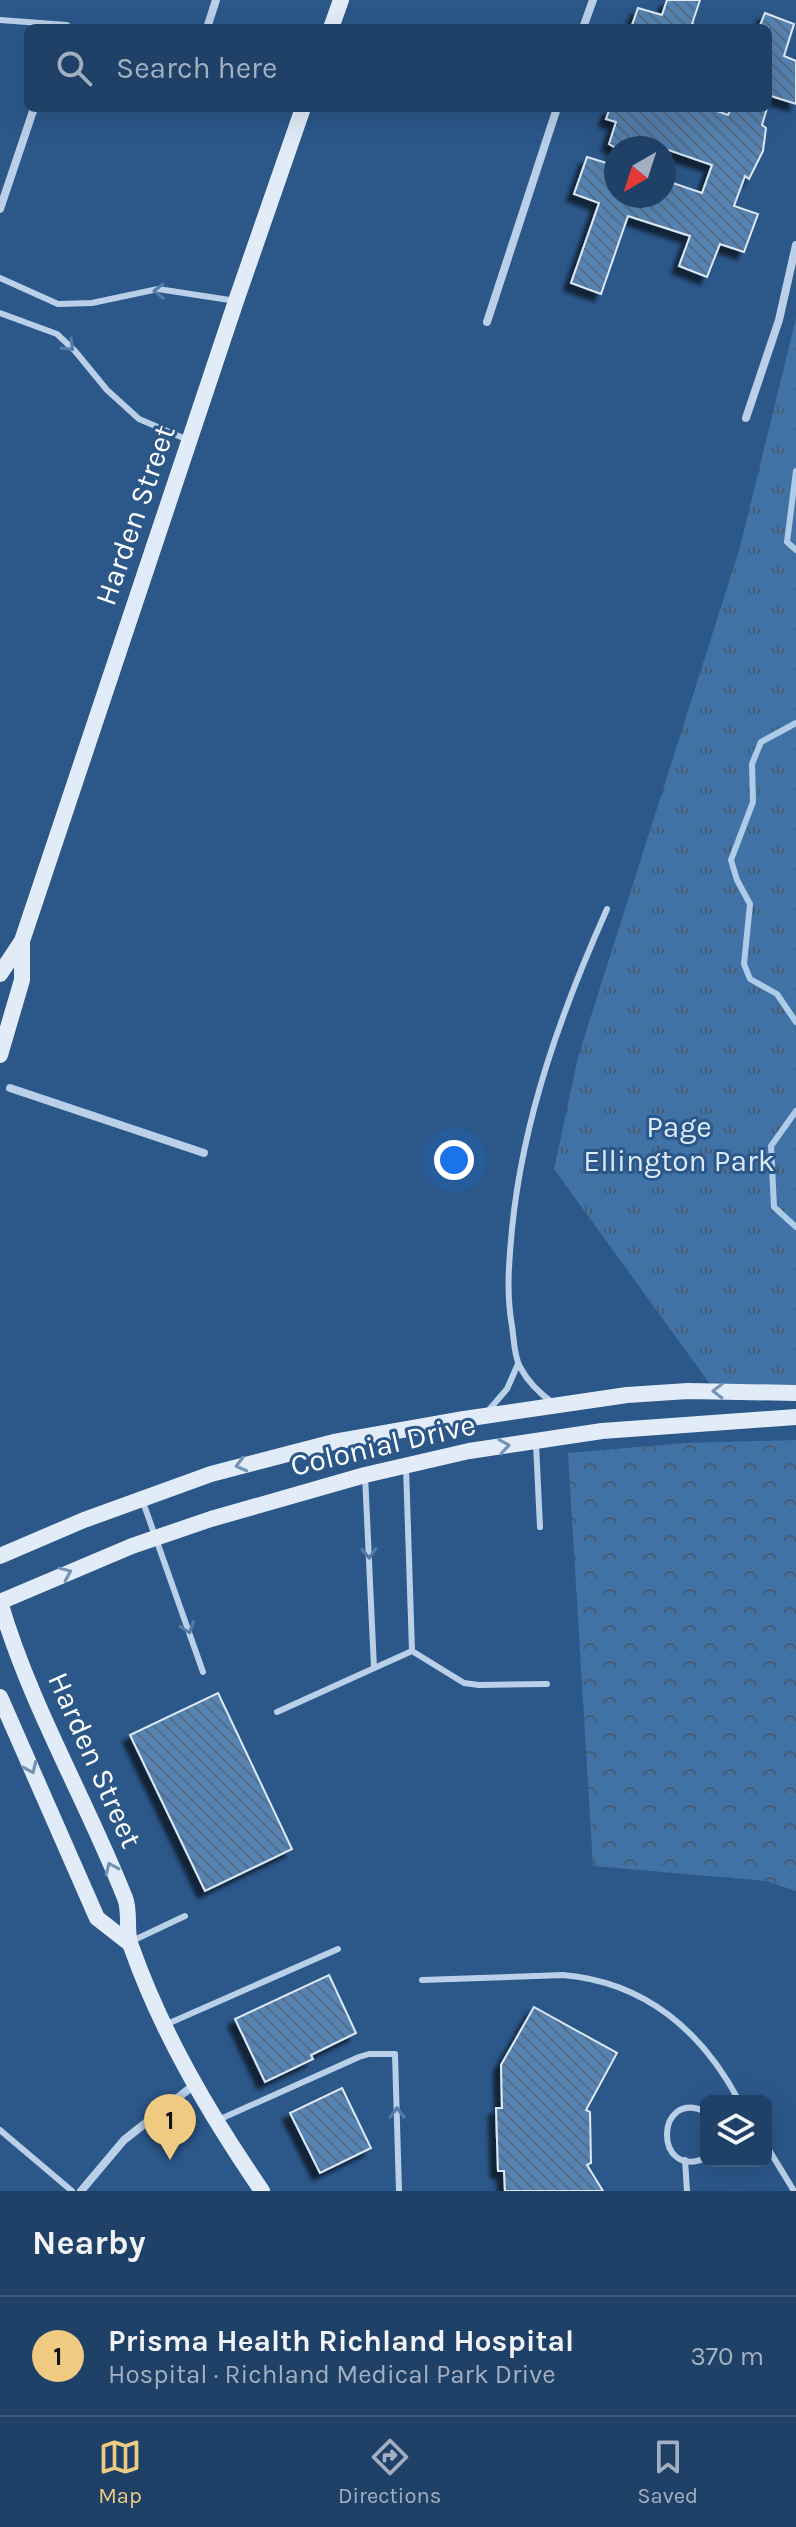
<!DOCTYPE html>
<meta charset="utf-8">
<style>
:root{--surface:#204167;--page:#2d4c70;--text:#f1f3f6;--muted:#a2afc0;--line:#3d5a7b;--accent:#eecb81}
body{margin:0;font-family:Karla,sans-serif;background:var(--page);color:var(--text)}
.controls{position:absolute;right:24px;bottom:24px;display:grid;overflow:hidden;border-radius:12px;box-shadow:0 8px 32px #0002}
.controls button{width:72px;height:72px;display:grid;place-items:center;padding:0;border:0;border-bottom:2px solid var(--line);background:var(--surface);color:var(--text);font:40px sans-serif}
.compass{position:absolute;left:604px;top:136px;width:72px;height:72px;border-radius:50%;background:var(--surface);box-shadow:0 8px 32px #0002;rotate:219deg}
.you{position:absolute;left:454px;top:1160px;width:28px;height:28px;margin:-20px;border:6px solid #fff;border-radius:50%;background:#1a73e8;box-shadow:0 0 0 12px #1a73e833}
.badge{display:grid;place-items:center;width:52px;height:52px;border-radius:50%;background:var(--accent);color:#111;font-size:26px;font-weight:700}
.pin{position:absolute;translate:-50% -66px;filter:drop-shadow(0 2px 4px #0008)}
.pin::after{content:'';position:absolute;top:42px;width:28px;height:24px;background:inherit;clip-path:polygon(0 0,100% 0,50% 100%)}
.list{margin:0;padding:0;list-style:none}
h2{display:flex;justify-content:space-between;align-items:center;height:104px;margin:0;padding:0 32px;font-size:34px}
h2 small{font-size:26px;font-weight:400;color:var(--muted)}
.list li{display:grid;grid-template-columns:52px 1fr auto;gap:24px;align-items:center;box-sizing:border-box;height:120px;padding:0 32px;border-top:2px solid var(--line)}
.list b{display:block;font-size:30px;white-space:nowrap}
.list p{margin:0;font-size:26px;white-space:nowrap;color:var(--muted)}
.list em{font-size:26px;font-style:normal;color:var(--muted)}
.icon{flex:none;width:44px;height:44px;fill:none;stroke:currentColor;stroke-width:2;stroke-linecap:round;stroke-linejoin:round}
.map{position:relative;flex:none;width:796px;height:2191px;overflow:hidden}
.search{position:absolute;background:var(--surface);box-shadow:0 8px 32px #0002;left:24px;right:24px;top:24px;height:88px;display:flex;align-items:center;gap:20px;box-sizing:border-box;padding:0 28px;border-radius:12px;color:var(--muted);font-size:30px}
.sheet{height:224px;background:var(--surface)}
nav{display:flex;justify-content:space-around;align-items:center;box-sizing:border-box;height:112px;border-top:2px solid var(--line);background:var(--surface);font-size:22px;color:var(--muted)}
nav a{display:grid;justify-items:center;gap:4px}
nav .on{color:var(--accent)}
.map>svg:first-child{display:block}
.grass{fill:url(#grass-tufts)}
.forest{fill:url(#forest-crowns)}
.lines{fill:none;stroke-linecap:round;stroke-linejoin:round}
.stream{stroke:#aecbe8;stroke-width:6}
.building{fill:url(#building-back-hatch);stroke:#dce9f7;stroke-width:2;filter:url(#shadow)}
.lane{stroke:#b9d0e8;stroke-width:6}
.street{stroke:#b9d0e8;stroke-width:8}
.secondary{stroke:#e2ecf8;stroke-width:16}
.oneway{stroke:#567ba6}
.oneway2{stroke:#7493b5}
.labels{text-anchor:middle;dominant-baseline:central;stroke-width:6;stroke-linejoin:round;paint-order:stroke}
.street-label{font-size:30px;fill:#fff;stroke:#2b5789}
.park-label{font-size:30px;fill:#dce9f7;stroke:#2b5789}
</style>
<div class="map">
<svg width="796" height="2191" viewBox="0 0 796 2191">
<defs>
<pattern id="grass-tufts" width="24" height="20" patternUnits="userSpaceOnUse" patternTransform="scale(2)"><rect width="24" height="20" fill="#4072a5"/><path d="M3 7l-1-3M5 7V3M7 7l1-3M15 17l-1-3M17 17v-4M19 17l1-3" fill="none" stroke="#475d74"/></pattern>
<pattern id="forest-crowns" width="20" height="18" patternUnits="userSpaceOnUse" patternTransform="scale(2)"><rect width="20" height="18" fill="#4072a5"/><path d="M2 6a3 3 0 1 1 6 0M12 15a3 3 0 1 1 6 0" fill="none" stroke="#475d74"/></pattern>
<pattern id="building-back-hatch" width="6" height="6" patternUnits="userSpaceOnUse" patternTransform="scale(2)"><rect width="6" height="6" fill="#5783b2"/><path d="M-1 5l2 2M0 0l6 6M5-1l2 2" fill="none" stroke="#536d89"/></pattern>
<filter id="shadow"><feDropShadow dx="-7" dy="7" stdDeviation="2" flood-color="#0009"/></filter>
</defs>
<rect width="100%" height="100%" fill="#2b5789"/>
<polygon class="grass" points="796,318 796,1391 715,1391 554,1169 578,1057 740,547"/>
<polygon class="forest" points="796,1440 796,1891 766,1881 593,1866 568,1453 684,1443"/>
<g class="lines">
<g class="stream">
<polyline points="796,471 787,542 796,550"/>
<polyline points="796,723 761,742 752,764 753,802 731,860 737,880 750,904 744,964 750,979 777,994 796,1022"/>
<polyline points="796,1111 771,1146 774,1207 796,1227"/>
</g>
</g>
<g class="building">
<polygon points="667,0 700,0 692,24 704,28 631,28 638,8 662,15"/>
<polygon points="765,13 794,24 784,56 796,61 796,104 771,96 768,105 768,28 759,28"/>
<polygon points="610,108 709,108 728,115 731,108 767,108 762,125 766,128 763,151 749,179 745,176 734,206 758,214 744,252 720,244 707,277 679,266 690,236 628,216 601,294 571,283 599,203 574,194 587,157 610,164 616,148 616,196 664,196 664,180 702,193 712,165 654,145 653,148 616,148 609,144 616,122 606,119"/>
<polygon points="218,1693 292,1849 205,1891 130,1735"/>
<polygon points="329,1975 356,2033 311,2055 313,2059 265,2082 235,2019"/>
<polygon points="534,2007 617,2053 586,2110 590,2112 591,2163 587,2165 603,2191 505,2191 504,2171 498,2171 496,2108 502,2108 501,2065"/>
<polygon points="342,2088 371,2148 320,2173 290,2113"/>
</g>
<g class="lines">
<g class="lane">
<polyline points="0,20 67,25 70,28"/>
<polyline points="0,278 58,304 92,303 158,289 236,301"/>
<polyline points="0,313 57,334 75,351 107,390 139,419 188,440"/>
<path d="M553,1403C539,1393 528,1382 520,1367C514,1356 514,1339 512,1326C506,1293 509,1261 512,1229C523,1117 562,1010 607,909"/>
<polyline points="488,1411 507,1389 518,1364"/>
<polyline points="536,1444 540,1527"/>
<polyline points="406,1467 412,1651"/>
<polyline points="365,1475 374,1668"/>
<polyline points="143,1502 203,1672"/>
<polyline points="412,1651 464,1683 479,1685 547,1684"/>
<polyline points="277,1712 412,1651"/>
<polyline points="132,1941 185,1916"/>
<path d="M422,1980L563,1975C645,1982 702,2031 739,2101"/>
<polyline points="165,2025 338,1949"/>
<path d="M706,2112C655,2087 653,2181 706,2158"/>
<polyline points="218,2120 359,2057 369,2054 395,2054 399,2191"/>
<polyline points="0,2130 72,2191"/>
<polyline points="766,2145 794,2191"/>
<polyline points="685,2160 687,2191"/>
</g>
<g class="street">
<polyline points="207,28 216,0"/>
<polyline points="583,28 593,0"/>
<polyline points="0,209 34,108"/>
<polyline points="487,322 557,108"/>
<polyline points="746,418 779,320 796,245"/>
<polyline points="10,1088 204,1153"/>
<polyline points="81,2191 124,2140 194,2085"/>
</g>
<g class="secondary">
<polyline points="331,28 341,0"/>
<polyline points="0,974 22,941 236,301 303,108"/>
<polyline points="0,1055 22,980 22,941"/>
<polyline points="0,1556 84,1520 211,1474 334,1442 464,1419 627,1395 688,1391 796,1393"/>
<polyline points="0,1602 132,1546 211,1519 365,1475 469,1451 602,1431 796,1417"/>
<path d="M0,1602C30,1705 86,1799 125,1898C131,1913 125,1931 131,1946C162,2034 210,2115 262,2191"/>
<polyline points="0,1697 97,1918 129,1943"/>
</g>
</g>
<defs><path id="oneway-chevron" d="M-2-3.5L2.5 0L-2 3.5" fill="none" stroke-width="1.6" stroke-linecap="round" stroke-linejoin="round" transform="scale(2)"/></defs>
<g class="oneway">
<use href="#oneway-chevron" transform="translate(159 291) rotate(179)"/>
<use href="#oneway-chevron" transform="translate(69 346) rotate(45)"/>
<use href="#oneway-chevron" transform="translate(369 1553) rotate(87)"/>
<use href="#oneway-chevron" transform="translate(188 1628) rotate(71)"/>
<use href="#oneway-chevron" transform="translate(397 2113) rotate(-91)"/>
</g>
<g class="oneway2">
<use href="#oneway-chevron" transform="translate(718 1391) rotate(-179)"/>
<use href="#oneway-chevron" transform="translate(504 1446) rotate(-9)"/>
<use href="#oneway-chevron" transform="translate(241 1465) rotate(165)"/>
<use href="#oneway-chevron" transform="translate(66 1573) rotate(-24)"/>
<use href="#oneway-chevron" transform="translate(31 1768) rotate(66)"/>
<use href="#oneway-chevron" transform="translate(111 1868) rotate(-114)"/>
</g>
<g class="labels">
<g class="street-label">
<text transform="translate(135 515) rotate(-71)">Harden Street</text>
<text transform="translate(383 1445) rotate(-13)">Colonial Drive</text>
<text transform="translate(95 1760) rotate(66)">Harden Street</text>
</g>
<g class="park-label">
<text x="679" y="1127">Page<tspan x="679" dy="34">Ellington Park</tspan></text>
</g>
</g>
</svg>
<div class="controls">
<button><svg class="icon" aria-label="layers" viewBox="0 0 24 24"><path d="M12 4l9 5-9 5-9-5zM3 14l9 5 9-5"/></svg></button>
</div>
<svg class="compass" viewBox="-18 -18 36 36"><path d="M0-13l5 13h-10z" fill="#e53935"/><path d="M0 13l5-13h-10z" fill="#a2afc0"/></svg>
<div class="you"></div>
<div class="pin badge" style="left:170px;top:2160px">1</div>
<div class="search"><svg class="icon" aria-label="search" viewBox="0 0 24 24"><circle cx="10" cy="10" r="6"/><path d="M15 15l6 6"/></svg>Search here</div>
</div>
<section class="sheet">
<h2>Nearby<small></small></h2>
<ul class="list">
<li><span class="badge">1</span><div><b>Prisma Health Richland Hospital</b><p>Hospital · Richland Medical Park Drive</p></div><em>370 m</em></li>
</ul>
</section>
<nav>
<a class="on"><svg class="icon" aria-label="map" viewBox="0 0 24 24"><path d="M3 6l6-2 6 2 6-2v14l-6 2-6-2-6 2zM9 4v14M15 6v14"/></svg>Map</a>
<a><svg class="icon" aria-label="directions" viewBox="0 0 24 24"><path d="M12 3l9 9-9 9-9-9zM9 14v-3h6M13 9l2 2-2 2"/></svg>Directions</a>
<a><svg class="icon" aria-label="saved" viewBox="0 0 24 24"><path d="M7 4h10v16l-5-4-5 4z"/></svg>Saved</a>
</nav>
